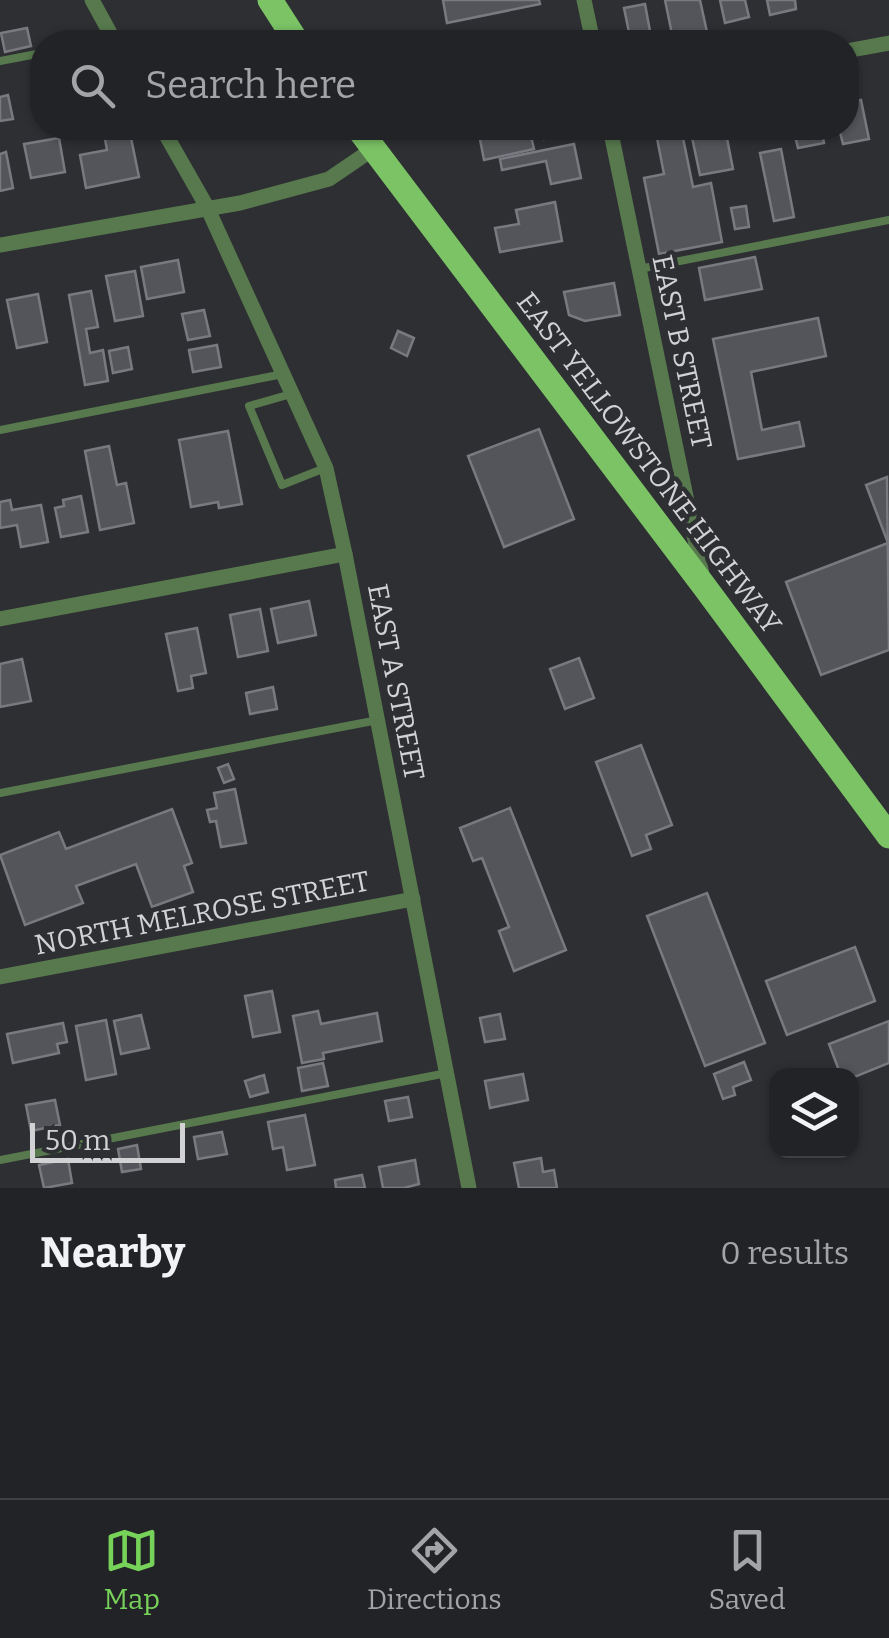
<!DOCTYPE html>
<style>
:root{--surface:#222326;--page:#2a2b2e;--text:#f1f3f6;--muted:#a2a4a7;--line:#3f4043;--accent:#77d259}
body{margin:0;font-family:Bitter,serif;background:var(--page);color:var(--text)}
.controls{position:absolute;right:30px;bottom:30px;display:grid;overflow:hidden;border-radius:20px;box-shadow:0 2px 8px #0004}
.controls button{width:90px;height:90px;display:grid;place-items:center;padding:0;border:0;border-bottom:2px solid var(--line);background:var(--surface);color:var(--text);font:50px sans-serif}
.scale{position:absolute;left:30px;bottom:25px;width:155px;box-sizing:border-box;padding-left:10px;border:5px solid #d2d2d5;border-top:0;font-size:28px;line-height:35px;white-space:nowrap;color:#d2d2d5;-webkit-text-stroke:8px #2e2f33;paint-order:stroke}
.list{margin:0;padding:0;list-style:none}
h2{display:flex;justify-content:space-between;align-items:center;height:130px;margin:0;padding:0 40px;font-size:42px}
h2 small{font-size:32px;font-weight:400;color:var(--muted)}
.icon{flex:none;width:55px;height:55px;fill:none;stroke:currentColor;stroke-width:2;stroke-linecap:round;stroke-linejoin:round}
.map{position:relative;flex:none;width:889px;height:1188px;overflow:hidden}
.search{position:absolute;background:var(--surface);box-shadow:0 2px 8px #0004;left:30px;right:30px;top:30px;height:110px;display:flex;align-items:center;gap:25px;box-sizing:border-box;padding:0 35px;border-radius:40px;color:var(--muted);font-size:38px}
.sheet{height:310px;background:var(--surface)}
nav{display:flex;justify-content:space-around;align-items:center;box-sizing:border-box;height:140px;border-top:2px solid var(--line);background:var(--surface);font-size:28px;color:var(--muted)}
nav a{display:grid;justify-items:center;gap:5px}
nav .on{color:var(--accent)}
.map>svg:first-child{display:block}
.building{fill:#54555a;stroke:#797a80;stroke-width:2.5}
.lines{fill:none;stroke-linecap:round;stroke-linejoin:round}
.lane{stroke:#57794d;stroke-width:8}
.street{stroke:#57794d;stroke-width:15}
.primary{stroke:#7bc365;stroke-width:25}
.labels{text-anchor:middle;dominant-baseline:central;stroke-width:9;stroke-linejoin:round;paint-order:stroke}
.street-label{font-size:28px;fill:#d2d2d5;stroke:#2e2f33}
</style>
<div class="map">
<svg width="889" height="1188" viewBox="0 0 889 1188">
<rect width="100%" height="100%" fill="#2e2f33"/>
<g class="building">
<polygon points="443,0 539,0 540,4 447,23"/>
<polygon points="665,0 700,0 707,32 673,39"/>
<polygon points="720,0 745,0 749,17 725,23"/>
<polygon points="767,0 795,0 796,9 770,15"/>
<polygon points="645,4 652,42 631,42 624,8"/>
<polygon points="27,28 31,46 5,52 1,33"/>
<polygon points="8,95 13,119 0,121 0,97"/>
<polygon points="861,100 869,139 843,144 839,128 846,128 846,103"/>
<polygon points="103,128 129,128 139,177 86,188 80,155 107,150"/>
<polygon points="483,128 529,128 534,149 484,160 478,129"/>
<polygon points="542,128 574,128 575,133 544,139"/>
<polygon points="655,128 681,128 693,187 711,183 722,242 659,254 644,178 664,174"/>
<polygon points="690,128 725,128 733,169 700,175"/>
<polygon points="793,128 821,128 824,143 798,148"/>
<polygon points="59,138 65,172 31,178 24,144"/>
<polygon points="574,144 581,178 551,184 546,161 502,170 500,159"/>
<polygon points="781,149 794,217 774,221 760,153"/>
<polygon points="6,152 13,188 0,191 0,154"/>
<polygon points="555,202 562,241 500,252 495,228 519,224 516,210"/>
<polygon points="746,206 749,227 735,229 731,208"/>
<polygon points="755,257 762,289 705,300 699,268"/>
<polygon points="178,260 184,292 147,299 141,267"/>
<polygon points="135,271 143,316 115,321 106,276"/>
<polygon points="614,283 620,315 585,321 569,315 564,292"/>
<polygon points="91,291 98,327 86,329 90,353 103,350 108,381 85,385 69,295"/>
<polygon points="38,294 47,342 17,348 7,300"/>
<polygon points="204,310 210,336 188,340 182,314"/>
<polygon points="818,318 826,356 751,372 762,430 799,422 804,446 738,459 713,339"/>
<polygon points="398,331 414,338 407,356 391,348"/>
<polygon points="217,345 221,367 193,372 189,350"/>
<polygon points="128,347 132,369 113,373 109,351"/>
<polygon points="539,429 574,519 504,547 468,456"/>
<polygon points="228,431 242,504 219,508 218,502 191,507 179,440"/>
<polygon points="109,446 117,485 126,483 134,523 100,530 85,451"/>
<polygon points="887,477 889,650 821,675 786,582 888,543 866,485"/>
<polygon points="81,496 88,532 61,537 55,508 64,506 63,500"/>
<polygon points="10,500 12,510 41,505 48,542 21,547 17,525 0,528 0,502"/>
<polygon points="309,601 316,635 278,643 271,609"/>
<polygon points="260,609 268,651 238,657 230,615"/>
<polygon points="197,628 206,673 191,676 193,688 178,691 166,634"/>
<polygon points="579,658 594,698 565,709 550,669"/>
<polygon points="22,659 31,701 0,707 0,664"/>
<polygon points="273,687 277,709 250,714 246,693"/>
<polygon points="641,745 672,825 646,835 651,849 632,856 596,762"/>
<polygon points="228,764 234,779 224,783 218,768"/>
<polygon points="235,789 246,843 221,847 216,821 210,822 207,810 217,808 214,793"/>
<polygon points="510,808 566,950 514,971 499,931 509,927 482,858 473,861 460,828"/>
<polygon points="172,809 192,863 184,866 193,892 152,907 136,864 76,886 83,903 25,925 0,855 59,832 66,849"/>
<polygon points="707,893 765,1043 705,1066 647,916"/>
<polygon points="855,947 875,1001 787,1035 766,981"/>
<polygon points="272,991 280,1032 253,1037 245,996"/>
<polygon points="318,1011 321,1024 377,1013 382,1041 323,1053 324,1059 302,1063 293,1016"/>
<polygon points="500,1014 505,1039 485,1042 480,1018"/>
<polygon points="141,1015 149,1048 121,1054 114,1021"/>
<polygon points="106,1020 116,1074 86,1080 76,1026"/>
<polygon points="889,1021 889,1063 852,1078 852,1076 841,1076 829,1044"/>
<polygon points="63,1023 67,1042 57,1044 59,1053 13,1063 7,1034"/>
<polygon points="744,1062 751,1080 733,1087 735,1095 723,1099 714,1074"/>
<polygon points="323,1063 328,1086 302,1091 298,1068"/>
<polygon points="523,1074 528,1100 490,1108 485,1081"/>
<polygon points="264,1075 268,1092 250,1097 245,1081"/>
<polygon points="408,1097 412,1117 389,1121 385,1101"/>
<polygon points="55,1100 60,1125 31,1131 26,1105"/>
<polygon points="305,1115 315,1165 287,1170 283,1147 273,1149 268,1122"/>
<polygon points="222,1132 227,1154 198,1159 194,1137"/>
<polygon points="137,1145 141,1169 122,1172 118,1149"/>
<polygon points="541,1158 543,1172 554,1170 557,1188 519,1188 514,1163"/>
<polygon points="68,1159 72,1183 44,1188 39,1165"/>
<polygon points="415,1160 419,1184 404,1188 383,1188 379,1167"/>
<polygon points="362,1175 365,1188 336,1188 335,1180"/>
</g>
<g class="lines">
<g class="lane">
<polyline points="94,42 113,39"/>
<polyline points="0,61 42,53"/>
<polyline points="639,269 889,220"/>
<polyline points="291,394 249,406 282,485 325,468"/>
<polyline points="0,430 283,374"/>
<polyline points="0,793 378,720"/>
<polyline points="0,1160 447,1073"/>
</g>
<g class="street">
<polyline points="92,0 115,42"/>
<polyline points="584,0 593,42"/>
<polyline points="846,51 889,43"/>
<polyline points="162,128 207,207 326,468 345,554 469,1188"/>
<polyline points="610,128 702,574"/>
<polyline points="0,245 240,203 329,179 373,149"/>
<polyline points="0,619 345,554"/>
<polyline points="0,977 413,899"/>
</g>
<g class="primary">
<polyline points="270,0 297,42"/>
<polyline points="358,128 704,586 889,836"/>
</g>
</g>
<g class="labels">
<g class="street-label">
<text transform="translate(682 352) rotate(78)">EAST B STREET</text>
<text transform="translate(649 463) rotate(53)">EAST YELLOWSTONE HIGHWAY</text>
<text transform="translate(396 682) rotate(79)">EAST A STREET</text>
<text transform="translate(202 913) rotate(-11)">NORTH MELROSE STREET</text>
</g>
</g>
</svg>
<div class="controls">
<button><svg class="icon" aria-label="layers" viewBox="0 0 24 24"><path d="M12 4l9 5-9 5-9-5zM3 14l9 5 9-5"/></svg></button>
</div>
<div class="scale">50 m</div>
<div class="search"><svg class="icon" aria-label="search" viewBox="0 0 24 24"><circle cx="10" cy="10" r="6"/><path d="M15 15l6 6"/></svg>Search here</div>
</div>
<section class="sheet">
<h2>Nearby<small>0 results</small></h2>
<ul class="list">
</ul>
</section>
<nav>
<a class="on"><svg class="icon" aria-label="map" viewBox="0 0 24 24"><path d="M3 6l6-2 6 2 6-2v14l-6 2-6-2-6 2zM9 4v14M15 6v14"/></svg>Map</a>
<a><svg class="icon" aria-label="directions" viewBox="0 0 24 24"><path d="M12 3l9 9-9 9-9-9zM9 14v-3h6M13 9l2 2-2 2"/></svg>Directions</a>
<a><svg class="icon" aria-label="saved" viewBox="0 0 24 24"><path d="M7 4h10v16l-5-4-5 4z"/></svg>Saved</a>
</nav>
